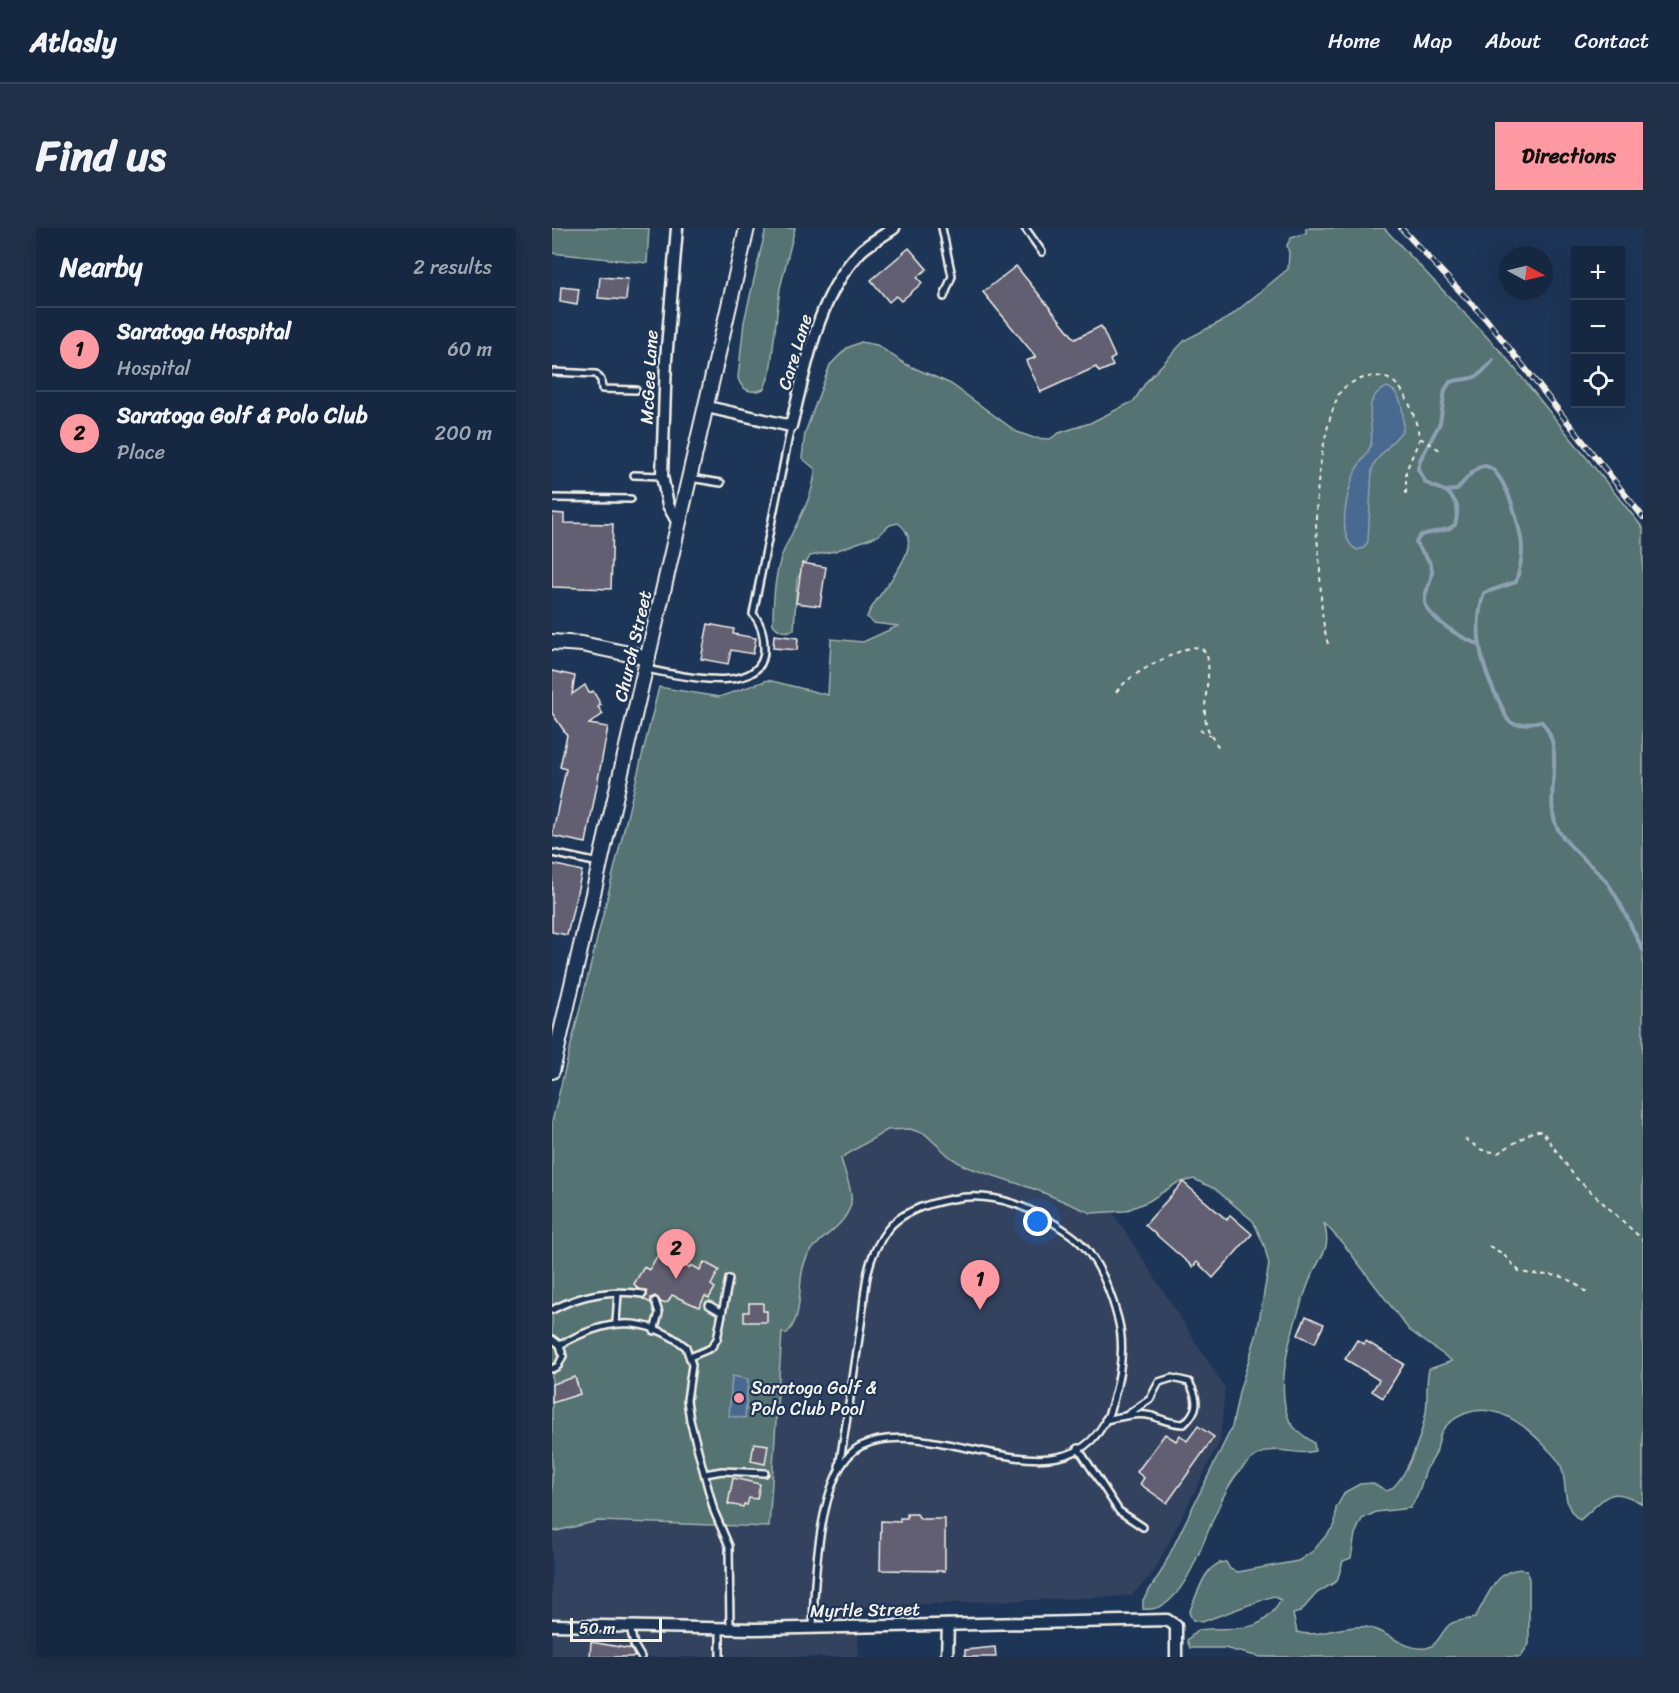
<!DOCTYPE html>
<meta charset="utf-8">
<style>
:root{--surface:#162841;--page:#1f3048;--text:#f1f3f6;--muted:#9ea6b1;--line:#35445a;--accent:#ff9aa2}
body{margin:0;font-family:Sriracha,sans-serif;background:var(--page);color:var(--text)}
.controls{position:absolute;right:18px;top:18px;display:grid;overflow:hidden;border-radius:0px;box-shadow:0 6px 24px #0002}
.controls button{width:54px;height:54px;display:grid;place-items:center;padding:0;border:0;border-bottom:2px solid var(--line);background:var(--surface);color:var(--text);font:30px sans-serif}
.compass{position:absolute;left:947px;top:18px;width:54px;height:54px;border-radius:50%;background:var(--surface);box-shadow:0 6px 24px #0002;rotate:97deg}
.scale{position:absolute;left:18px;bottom:15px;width:92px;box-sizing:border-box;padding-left:6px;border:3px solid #f4f1e8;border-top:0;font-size:16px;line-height:21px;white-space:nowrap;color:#f4f1e8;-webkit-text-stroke:4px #1d3557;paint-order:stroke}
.you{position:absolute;left:486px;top:994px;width:21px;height:21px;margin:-15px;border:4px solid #fff;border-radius:50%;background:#1a73e8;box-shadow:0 0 0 9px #1a73e833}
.badge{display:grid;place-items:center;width:39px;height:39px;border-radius:50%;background:var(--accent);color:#111;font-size:20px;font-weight:700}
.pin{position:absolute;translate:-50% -50px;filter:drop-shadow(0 2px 3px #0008)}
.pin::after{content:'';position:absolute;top:32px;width:21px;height:18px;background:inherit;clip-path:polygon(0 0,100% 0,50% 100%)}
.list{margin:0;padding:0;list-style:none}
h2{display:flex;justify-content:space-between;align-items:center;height:78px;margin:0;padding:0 24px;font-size:26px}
h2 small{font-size:20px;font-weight:400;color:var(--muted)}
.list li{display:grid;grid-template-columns:39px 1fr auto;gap:18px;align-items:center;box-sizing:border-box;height:84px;padding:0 24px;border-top:2px solid var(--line)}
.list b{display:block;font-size:22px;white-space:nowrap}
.list p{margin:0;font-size:20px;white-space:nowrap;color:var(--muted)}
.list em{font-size:20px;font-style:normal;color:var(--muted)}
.icon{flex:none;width:33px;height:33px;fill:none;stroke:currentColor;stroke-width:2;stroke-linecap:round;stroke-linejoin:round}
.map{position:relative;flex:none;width:1091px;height:1429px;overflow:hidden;border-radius:0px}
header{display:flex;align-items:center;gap:36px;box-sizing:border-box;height:84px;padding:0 30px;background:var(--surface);border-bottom:2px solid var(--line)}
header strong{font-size:28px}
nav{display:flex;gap:33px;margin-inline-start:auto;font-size:21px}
.intro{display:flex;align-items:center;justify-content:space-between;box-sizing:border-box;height:144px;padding:0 36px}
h1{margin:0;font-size:42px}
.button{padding:15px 27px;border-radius:0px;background:var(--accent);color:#111;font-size:21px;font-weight:700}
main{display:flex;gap:36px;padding:0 36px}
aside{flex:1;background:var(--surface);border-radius:0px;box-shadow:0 6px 24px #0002}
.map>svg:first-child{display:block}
.built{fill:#32425f}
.green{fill:#547372;stroke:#a4b2ad;stroke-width:1.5}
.water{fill:#4a6a90;stroke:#8ea0b3;stroke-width:1.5}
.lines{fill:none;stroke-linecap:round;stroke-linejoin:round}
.stream{stroke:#8ea0b3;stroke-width:4}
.building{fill:#645f73;stroke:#f4f1e8;stroke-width:1.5}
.lane-casing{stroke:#f4f1e8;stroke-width:10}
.street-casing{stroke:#f4f1e8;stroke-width:15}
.secondary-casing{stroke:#f4f1e8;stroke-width:18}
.path{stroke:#f4f1e8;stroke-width:2;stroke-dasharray:4.5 4.5;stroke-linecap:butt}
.lane{stroke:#1d3557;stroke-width:5}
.street{stroke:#1d3557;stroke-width:10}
.secondary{stroke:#1d3557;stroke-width:14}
.rail-casing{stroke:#f4f1e8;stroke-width:6}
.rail{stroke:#1d3557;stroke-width:4;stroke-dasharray:11;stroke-linecap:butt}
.poi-dot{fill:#ff9aa2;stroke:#1d3557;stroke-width:2}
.labels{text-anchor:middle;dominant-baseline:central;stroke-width:4.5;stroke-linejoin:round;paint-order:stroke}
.street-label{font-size:18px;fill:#f4f1e8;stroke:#1d3557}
.poi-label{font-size:18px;fill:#f4f1e8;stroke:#1d3557;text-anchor:start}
</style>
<header>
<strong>Atlasly</strong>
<nav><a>Home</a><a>Map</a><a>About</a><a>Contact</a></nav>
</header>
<div class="intro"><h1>Find us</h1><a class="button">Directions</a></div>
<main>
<aside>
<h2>Nearby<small>2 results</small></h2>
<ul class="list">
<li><span class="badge">1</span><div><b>Saratoga Hospital</b><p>Hospital</p></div><em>60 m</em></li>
<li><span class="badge">2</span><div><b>Saratoga Golf &amp; Polo Club</b><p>Place</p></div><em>200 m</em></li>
</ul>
</aside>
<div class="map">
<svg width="1091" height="1429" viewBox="0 0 1091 1429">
<rect width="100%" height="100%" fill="#1d3557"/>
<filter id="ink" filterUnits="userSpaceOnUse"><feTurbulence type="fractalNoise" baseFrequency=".0167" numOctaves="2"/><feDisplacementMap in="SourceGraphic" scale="12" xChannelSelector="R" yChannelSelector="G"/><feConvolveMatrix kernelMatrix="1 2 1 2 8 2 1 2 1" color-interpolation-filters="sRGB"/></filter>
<g filter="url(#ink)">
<polygon class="built" points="314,879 543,956 673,1160 668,1213 602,1344 579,1368 307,1379 306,1429 0,1429 0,1304 46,1293 217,1299 237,1004"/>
<g class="green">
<polygon points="0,0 97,0 95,35 0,25"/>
<path d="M214,0H243L228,60L218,145L212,161C199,166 190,163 186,150L192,94Z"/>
<path d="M754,0H832L952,127L1091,300V1276C1057,1256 1055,1269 1028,1292C1009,1280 1016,1257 1009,1238C1006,1230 997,1223 992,1217C966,1190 932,1167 897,1195C884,1206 889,1213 883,1227C881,1232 876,1237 874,1242C869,1255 867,1269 858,1280L824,1284L810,1291L803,1306L799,1330L791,1333L785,1353L765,1365L748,1384L741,1386L745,1404C767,1411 790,1396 814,1399C834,1402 853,1423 874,1420C886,1418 889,1404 897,1397C902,1392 916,1392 923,1390C935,1369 946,1336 975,1342L977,1352V1416L968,1429H708L672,1420H638L635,1412L646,1402C680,1397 707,1411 729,1372L721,1368L650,1394L641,1392L637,1385C645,1368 653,1333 674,1334L678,1341L686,1344L746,1333L761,1323L783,1297L784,1280L793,1264L808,1256L821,1255L835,1263C853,1256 869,1208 873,1189C877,1173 873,1157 877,1141L900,1133L857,1102L793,1018L772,995C781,1025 766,1028 757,1054C743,1091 720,1156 738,1194C743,1203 754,1209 762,1215L763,1223C739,1230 721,1210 694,1236C660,1268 650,1344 617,1373C610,1379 600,1382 591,1381V1372L609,1344L680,1199L687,1164L705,1105L717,1036L712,1017L701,993L663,961L642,951L625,955L597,973L573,983L539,985L485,962L412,938L398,929L373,906L358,901L335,902L289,930C292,944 303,966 298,979C290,1001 268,1008 256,1027C242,1051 255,1086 234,1106L230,1104L217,1299L46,1293L0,1304V894L107,459L167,469L216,452L276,467L279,411L311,414L346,398L321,395L315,389C322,366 380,318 346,295L338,297L325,308L283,323L258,328L245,352L242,402C232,405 227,404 221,396C221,373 222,349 230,327C241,299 262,272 263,241L250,230L253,205L278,137L295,120L309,114L325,117L353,136L399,156L465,204L482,210L498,211L507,205L538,195L582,173L594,154L633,112L676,90L736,41L737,25L735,17L739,10L754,5Z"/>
</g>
<g class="water">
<path d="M835,159C851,164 852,188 851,202L823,234L820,242L816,313L812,320L805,322C782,310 796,258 805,240C809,233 817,225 819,216C823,197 807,170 835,159Z"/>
<polygon points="180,1148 196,1151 193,1190 177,1188"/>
</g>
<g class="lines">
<g class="stream">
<path d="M941,132C920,157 923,147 898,154L893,162L888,195L868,232L866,241L874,255L893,263L905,262C911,255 920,242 928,239C951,229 971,306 970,322C970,333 967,344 964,354L932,365C920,402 929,439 947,473C950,478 953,489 957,493C965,500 980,494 989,493C1015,521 993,559 1003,594C1008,614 1040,636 1054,653C1069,672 1079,700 1091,722"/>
<path d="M894,263C907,275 907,280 903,297L896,301L869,307L864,314C868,325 879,330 880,342C881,353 871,364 873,374C875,390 912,412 927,416"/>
</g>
</g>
<g class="building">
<polygon points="357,20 375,41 365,49 370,55 349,73 344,68 337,74 319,52"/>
<polygon points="464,38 523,111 549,98 563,129 558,132 561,138 547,144 544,139 489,164 474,133 484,129 431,64"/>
<polygon points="48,49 76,51 74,72 46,70"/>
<polygon points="9,59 27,61 25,77 8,74"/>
<polygon points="0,285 12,286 12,295 61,296 59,361 0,359"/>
<polygon points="250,335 274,339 268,378 244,375"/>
<polygon points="156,396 182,401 181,406 204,410 201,426 179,422 176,436 149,431"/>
<polygon points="222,407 246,410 245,422 221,420"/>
<polygon points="0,443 23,448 20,466 33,457 37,465 41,463 49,477 46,479 51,486 37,496 56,499 34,615 0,608 14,541 8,539 15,507 0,485"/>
<polygon points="0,636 30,643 15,707 0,704"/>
<polygon points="631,954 675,992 678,987 700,1006 661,1050 645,1034 641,1039 593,997"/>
<polygon points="107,1025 121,1026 126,1034 137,1040 139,1037 148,1042 152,1034 167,1042 159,1057 163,1060 157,1070 153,1068 147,1079 120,1067 116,1074 110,1075 103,1068 99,1070 99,1075 91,1071 95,1068 95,1064 85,1060 82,1056 92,1039 97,1042"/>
<polygon points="197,1075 211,1075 211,1083 215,1083 215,1094 192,1094 192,1084 197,1084"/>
<polygon points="754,1088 772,1096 763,1115 746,1107"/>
<polygon points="805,1112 812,1116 814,1113 852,1136 831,1170 820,1163 827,1152 793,1131"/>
<polygon points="23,1149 28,1166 0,1175 0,1156"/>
<polygon points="646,1198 662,1209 615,1275 588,1256 592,1250 585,1244 613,1206 624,1213 628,1207 635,1213"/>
<polygon points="202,1215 216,1217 213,1236 199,1233"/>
<polygon points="181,1250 208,1256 205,1271 197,1270 195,1277 192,1276 191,1279 176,1276"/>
<polygon points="355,1286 365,1286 368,1291 393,1291 393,1343 328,1342 329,1293 348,1294 348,1290 355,1290"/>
<polygon points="39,1414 79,1421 83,1429 38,1429"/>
<polygon points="443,1419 444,1429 413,1429 413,1422"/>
</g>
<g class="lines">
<defs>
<g id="lane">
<polyline points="390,0 400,48 392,69"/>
<polyline points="473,0 490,24"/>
<polyline points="2,144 44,146 49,152 50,161 84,162"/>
<polyline points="82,247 110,248"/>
<polyline points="138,250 169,255"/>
<polyline points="0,270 79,271"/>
<path d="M94,441C122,446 214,471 212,420C212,407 210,396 201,386L239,198"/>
<polyline points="0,625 47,635"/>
<polyline points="157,1077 169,1084"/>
<path d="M0,1082C28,1067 58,1061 91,1066"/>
<polyline points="64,1094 66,1065"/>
<polyline points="102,1103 107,1085 103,1073"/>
<polyline points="0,1111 8,1117 11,1128 6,1138 0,1141"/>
<path d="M8,1117C52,1092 91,1085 134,1119L140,1137L135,1172L138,1192L162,1283L177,1318L178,1401"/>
<polyline points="138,1129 159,1120 165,1111 177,1051"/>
<path d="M553,1192C568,1189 585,1184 600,1188C612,1192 619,1196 632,1196C647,1182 647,1172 637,1154L620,1150L607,1154L598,1171L575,1187"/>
<polyline points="526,1220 567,1283 591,1299"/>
<polyline points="153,1246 170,1243 213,1245"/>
<polyline points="78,1399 82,1417 89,1429"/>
<path d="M261,1400C262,1356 266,1240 309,1218C383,1181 527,1294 561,1173C569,1146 573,1118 566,1091C558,1061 544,1024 518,1006C483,981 444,962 400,971C378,975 350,983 336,1001C329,1010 321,1025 318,1036C312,1055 312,1076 309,1096C302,1144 295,1191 287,1239"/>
<polyline points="168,1401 168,1429"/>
</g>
<g id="street">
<polyline points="125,0 114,132 110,248 116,277 127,297"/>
<path d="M155,179L239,198C254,139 265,69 308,24C317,15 331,8 342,0"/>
<polyline points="0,1397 202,1401 615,1392 624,1398 624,1429"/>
<polyline points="395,1429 396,1397"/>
</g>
<g id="secondary">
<polyline points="0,414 30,416 96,430"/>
<polyline points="0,843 195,0"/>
</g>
</defs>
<use href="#lane" class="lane-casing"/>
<use href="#street" class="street-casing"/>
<use href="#secondary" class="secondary-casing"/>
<g class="path">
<polyline points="868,210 888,222"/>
<path d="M776,416C769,391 769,369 768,344C768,327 764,310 764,294C764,256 771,203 786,168C790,159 798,155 806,152C849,135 860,179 868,210L854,243V266"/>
<path d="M564,464C579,446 601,436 622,426C678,398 647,466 654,494C656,505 662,513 669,522"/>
<polyline points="648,502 658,508"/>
<polyline points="913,911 930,922 946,925 982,903 990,903 1023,949 1091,1012"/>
<path d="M937,1018L951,1026L968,1044C1001,1051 1008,1039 1037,1067"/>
</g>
<use href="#lane" class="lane"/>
<use href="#street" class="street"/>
<use href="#secondary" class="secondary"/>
<defs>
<polyline id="rail" points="849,0 934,91 1091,289"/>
</defs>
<use href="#rail" class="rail-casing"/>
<use href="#rail" class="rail"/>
</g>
</g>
<circle class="poi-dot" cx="187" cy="1170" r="6"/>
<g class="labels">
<g class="street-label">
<text transform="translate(243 124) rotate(-73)">Care Lane</text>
<text transform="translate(97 149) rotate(-87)">McGee Lane</text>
<text transform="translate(81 418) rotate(-77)">Church Street</text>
<text transform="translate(313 1382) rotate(-1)">Myrtle Street</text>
</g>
<g class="poi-label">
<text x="199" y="1160">Saratoga Golf &amp;<tspan x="199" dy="21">Polo Club Pool</tspan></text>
</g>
</g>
</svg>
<div class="controls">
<button>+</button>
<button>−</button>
<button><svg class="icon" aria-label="locate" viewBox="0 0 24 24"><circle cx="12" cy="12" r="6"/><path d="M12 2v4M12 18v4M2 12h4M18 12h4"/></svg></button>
</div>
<svg class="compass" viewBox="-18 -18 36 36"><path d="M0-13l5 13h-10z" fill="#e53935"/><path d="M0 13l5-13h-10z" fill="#9ea6b1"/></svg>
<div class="scale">50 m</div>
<div class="you"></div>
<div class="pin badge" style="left:428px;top:1082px">1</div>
<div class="pin badge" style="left:124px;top:1051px">2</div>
</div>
</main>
